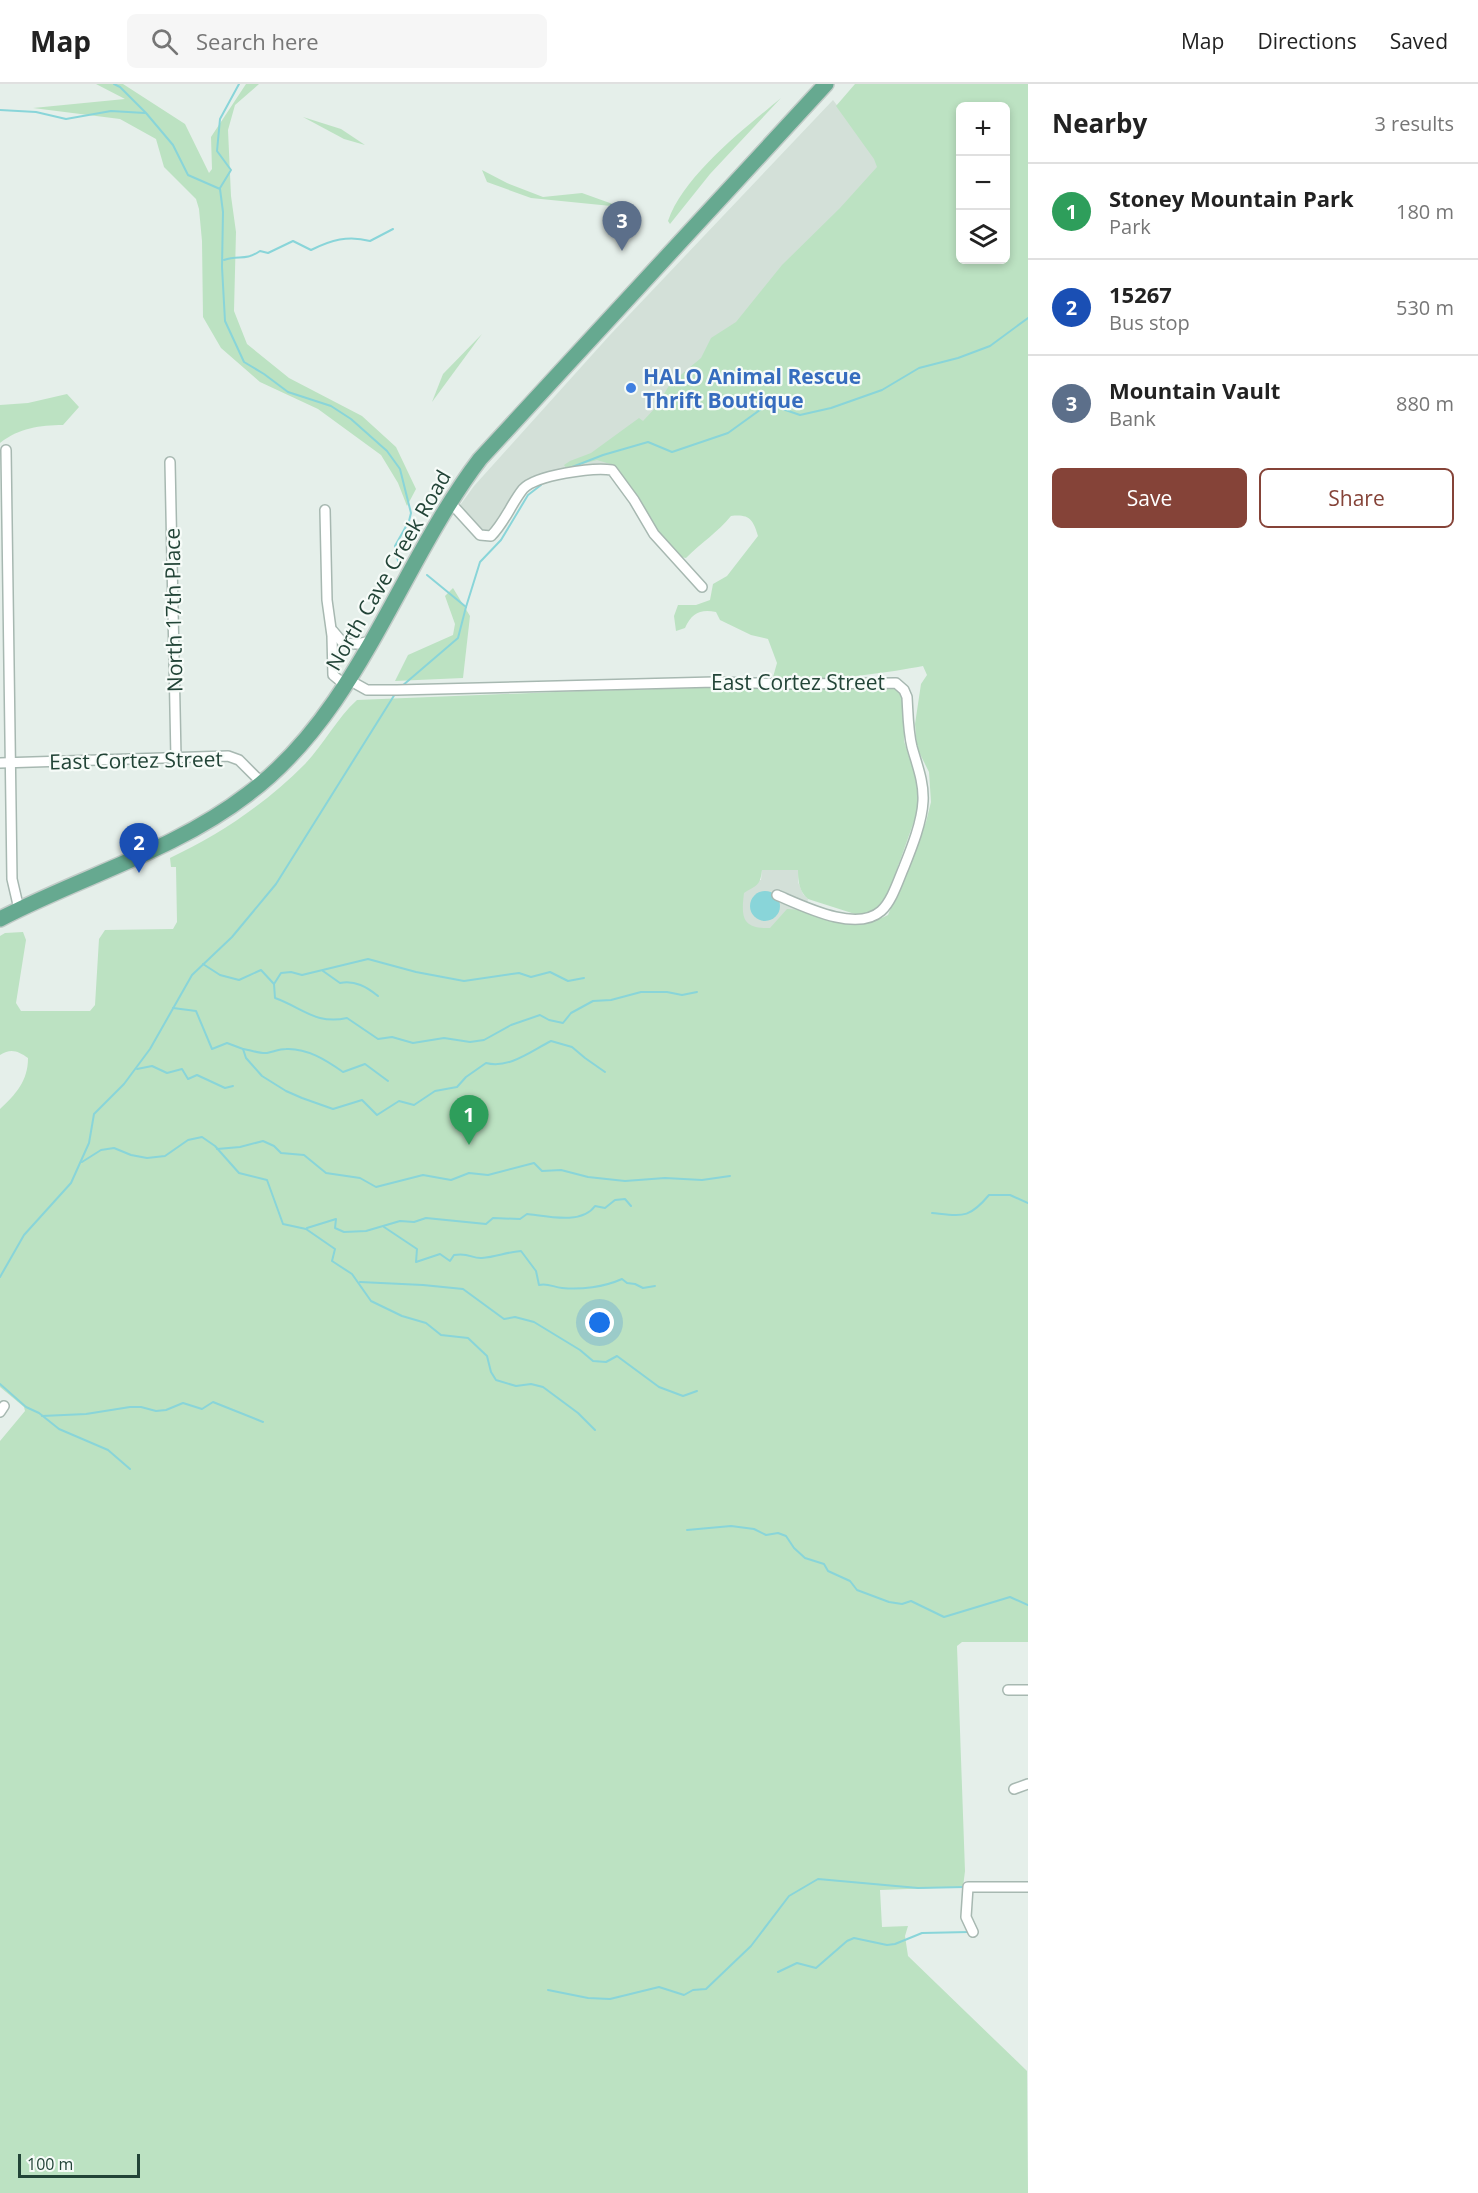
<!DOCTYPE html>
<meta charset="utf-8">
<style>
:root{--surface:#fff;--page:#f6f6f6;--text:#222;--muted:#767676;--line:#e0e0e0;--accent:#854338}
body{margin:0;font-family:"Open Sans",sans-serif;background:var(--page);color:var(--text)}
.controls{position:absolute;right:18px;top:18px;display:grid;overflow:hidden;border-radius:9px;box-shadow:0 3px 9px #0003}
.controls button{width:54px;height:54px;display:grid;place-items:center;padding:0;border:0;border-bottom:2px solid var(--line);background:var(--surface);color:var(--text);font:30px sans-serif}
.scale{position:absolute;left:18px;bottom:15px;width:122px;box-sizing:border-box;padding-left:6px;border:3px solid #224437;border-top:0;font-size:16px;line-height:21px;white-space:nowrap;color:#224437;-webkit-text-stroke:4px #f6fbf8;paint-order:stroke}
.you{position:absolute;left:600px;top:1239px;width:21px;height:21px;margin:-15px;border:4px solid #fff;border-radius:50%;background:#1a73e8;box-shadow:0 0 0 9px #1a73e833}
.badge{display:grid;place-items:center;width:39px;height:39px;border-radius:50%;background:var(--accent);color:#fff;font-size:20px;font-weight:700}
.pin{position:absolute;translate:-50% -50px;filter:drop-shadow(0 2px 3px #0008)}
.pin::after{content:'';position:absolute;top:32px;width:21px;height:18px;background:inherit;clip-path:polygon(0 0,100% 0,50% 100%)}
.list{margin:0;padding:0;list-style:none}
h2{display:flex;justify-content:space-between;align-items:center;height:78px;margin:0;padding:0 24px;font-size:26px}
h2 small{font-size:20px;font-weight:400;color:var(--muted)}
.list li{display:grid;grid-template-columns:39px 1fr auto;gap:18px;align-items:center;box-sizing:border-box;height:96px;padding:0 24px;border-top:2px solid var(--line)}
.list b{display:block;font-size:22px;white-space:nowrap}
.list p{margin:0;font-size:20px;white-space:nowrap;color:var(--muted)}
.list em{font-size:20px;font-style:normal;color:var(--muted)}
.actions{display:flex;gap:12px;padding:18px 24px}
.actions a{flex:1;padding:14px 0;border:2px solid var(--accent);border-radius:9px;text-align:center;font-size:21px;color:var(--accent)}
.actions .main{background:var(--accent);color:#fff}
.icon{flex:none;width:33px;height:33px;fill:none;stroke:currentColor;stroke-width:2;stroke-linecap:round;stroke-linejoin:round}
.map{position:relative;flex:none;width:1028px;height:2109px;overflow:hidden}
header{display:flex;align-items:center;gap:36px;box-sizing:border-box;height:84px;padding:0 30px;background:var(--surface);border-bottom:2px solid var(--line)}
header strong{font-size:28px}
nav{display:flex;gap:33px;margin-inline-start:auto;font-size:21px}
.search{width:420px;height:54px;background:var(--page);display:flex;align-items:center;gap:15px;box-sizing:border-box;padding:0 21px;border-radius:9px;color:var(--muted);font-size:22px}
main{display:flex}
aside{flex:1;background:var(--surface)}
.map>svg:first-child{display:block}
.built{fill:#d3e0d8}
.green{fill:#bce2c2;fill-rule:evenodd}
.water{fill:#89d5d9}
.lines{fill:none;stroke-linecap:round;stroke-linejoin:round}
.stream{stroke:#89d5d9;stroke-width:2}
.street-casing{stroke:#a7b8b1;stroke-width:12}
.primary-casing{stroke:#c1cbc7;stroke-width:18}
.street{stroke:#fff;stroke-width:9}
.primary{stroke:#66a990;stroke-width:15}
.shop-dot{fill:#3f7fe0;stroke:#f6fbf8;stroke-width:2}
.labels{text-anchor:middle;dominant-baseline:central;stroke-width:4.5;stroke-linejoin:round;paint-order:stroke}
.shop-label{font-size:21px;font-weight:bold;fill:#366cbe;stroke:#f6fbf8;text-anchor:start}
.street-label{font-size:21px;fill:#224437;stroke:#f6fbf8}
</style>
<header>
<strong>Map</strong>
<div class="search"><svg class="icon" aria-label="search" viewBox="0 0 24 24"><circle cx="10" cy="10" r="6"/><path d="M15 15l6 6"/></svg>Search here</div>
<nav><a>Map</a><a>Directions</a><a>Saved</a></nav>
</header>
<main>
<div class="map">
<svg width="1028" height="2109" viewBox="0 0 1028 2109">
<rect width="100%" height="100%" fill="#e5efea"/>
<g class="built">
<polygon points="833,16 883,82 612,382 582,382 530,395 521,403 492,449 481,449 458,424 474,402 610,251"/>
<polygon points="762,786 798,786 798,798 803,810 808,815 806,823 770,863 727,845 723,795 761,796"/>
</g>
<g class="green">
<polygon points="96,0 123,0 185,40 209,89 212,85 211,53 246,0 259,0 235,21 228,46 231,112 236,148 234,227 247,260 289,294 362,332 396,363 416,405 407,422 398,399 381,371 318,325 260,298 221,264 203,233 202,157 199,125 196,115 164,83 156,55 120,35 33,24 125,15"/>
<path d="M855,0H1028V1558H962L957,1562L965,1787L963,1803L880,1806L882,1843L908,1842L905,1852L908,1872L1027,1987L1028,2109H0V1357L25,1327L24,1323L0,1303V1025C16,1010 28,997 28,974C18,967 11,964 0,971V852L5,849L23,848L26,856L16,919L21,927H90L95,921L99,855L105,846L173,845L177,838L176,783H171L170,774C221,750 265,720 305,680C324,660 337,634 357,616L580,607L735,603L797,605L887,602L898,605L904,618V657L918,700V726L885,819L872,828L858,831L808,815C799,807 798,797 798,786H762C760,802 757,801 744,809C741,833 742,845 770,844L787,825C826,826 849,851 888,831L926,738L931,718L929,688L917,664L915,640L921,600L927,591L923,582C880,590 816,599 773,593L777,579L768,555L751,551L720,536L716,528C700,525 692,529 685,544L676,547L674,532L678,521H696L710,516L713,500L727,492L758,452C753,435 749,430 731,432C718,448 701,459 686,474L676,472L648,439L641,418L618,388L610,380L597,376L566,384L564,381L570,377L591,369L639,334L643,337L656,323L670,300L701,274L711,254L736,238L782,181L840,124L877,83L874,75L836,22ZM960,22H1006V176H960Z"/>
<path d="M781,14L710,90L670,140L668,137C684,91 744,45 781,14Z"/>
<polygon points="303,33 341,45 365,61 344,55"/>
<polygon points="482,86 507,99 543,113 582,109 621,123 531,114 487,98"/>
<polygon points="482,250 432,318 443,290"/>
<path d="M67,310L79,323L63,341C40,341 19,344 0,359V321L28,319Z"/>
<polygon points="453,504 470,532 463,594 395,597 408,571 453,551 455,540 445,512"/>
</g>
<circle class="water" cx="765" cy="822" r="15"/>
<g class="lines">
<g class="stream">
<polyline points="114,0 120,3 146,29 173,61 188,91 220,105 223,128 222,183 225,237 244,278 264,290 288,308 331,322 351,335 387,367 400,385 411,429 409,437 395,462 398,477"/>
<polyline points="0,26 36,28 66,35 111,27 145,29"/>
<polyline points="220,104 231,86 217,67 220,35 239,0"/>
<path d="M224,176C239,170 244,178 260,167L268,169L293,157L311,166C331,156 348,151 370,157L393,145"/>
<polyline points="567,385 603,371 648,358 672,368 728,349 768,320 800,331 831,324 882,306 919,284 958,274 990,262 1028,234"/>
<polyline points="427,491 466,523"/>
<polyline points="402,602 458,554 466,523 480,478 501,456 528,411 541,401"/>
<path d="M203,880L220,891L239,896L261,886L274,900L275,914C303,924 316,941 347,934L378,955L392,953L413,959L444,954L470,958L484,956L511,941L540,931L549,936L563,939L571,929L593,917L611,916L641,908H667L682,911L697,908"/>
<path d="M323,887L340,899C355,896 367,903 378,912"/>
<polyline points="274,900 281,889 291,888 302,891 368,875 416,888 464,897 519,889 531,893 550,888 568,897 584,894"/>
<path d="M173,924L196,927L212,965L227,959L243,965L246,974L262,992L286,1007L302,1014L333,1025L362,1016L377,1031L399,1017L414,1021L435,1007L457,1003L466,993L486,979C509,985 531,967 551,957L572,963L585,974L605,988"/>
<path d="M243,965C251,966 260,970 267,969C273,968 279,965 286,965C307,964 326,976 343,988L365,980L388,997"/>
<polyline points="137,985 152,982 167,989 182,985 188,995 197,991 225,1004 233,1002"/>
<polyline points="217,1065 240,1063 263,1057 274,1062 281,1069 304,1071 326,1089 360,1094 376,1103 423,1091 451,1096 469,1089 488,1091 534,1079 542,1087 561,1086 588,1093 625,1097 665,1094 702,1096 730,1092"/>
<polyline points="82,1078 101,1066 114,1064 131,1071 147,1074 165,1072 188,1056 202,1053 215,1062 239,1089 267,1096 283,1140 306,1145 335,1165 332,1177 352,1190 371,1217 402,1232 426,1239 441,1251 468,1254 487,1272 491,1288 496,1296 516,1302 531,1300 543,1303 578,1329 595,1346"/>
<path d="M932,1129C963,1132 969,1135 989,1111H1010L1028,1119"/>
<path d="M384,1143L417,1165L416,1178L440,1170L450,1177L454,1171C469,1168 472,1175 482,1174C496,1173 507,1168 521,1167L536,1187L539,1201C548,1199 553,1203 562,1204C581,1206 604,1203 622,1195L627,1199L635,1200L643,1204L655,1202"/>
<path d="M307,1144L336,1135L335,1144L344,1148L366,1147L400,1137L414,1138L426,1134L486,1140L493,1134L520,1135L527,1130C546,1132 582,1141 595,1122L605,1124L615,1116L625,1115L631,1122"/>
<polyline points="0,1193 24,1151 71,1099 89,1059 94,1030 124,1000 150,965 192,891 232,853 276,800 395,610"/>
<polyline points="360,1198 423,1201 463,1205 504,1235 515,1233 534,1238 580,1266 593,1277 606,1278 617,1272 659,1303 683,1312 697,1307"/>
<polyline points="0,1300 26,1323 39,1329 59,1345 108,1366 130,1385"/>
<polyline points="42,1332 86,1330 130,1323 141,1323 156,1327 166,1326 183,1319 202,1325 213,1318 263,1338"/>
<polyline points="687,1446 731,1442 754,1445 766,1451 778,1449 786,1452 794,1464 805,1474 824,1480 828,1487 850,1497 857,1506 889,1518 902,1520 911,1517 944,1533 1010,1513 1028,1521"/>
<polyline points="778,1888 797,1879 816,1884 847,1857 854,1854 887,1861 895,1860 922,1849 969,1848"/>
<polyline points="548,1906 588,1914 610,1915 659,1903 684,1911 693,1906 706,1905 751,1862 789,1812 818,1795 918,1804 965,1803"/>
</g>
<defs>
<g id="street">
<polyline points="6,366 12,795 19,825"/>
<polyline points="170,378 176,674"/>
<path d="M449,417L480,451L491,452C505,438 511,420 523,405C536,391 593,383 612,386L634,416L654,450L702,503"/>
<polyline points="325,426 327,516 332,552 333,591 345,601"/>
<polyline points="333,547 343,559 357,560 371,557"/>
<path d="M349,596L367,606H397L715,598L793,600L896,599L904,606L907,613C908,629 908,647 912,663C917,681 924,698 923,717C922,738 912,763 904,783C898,797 892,817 881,827C856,849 803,822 777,811"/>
<polyline points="0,679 228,672 239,676 262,699"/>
<polyline points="0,1328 4,1322"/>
<polyline points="1008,1606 1028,1606"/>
<polyline points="1014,1705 1028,1700"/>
<polyline points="973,1848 966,1833 968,1803 1028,1803"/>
</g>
<path id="primary" d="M0,835C82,792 174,767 248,710C359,627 398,483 480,375L826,0"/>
</defs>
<use href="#street" class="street-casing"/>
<use href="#primary" class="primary-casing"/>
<use href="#street" class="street"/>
<use href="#primary" class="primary"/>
</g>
<circle class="shop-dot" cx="631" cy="304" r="6"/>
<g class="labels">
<g class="shop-label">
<text x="643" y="292">HALO Animal Rescue<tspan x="643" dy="24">Thrift Boutique</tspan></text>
</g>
<g class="street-label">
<text transform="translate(388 486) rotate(-60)">North Cave Creek Road</text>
<text transform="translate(173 526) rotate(-91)">North 17th Place</text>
<text x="798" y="598">East Cortez Street</text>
<text transform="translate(136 676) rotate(-1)">East Cortez Street</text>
</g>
</g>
</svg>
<div class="controls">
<button>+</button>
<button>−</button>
<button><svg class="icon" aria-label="layers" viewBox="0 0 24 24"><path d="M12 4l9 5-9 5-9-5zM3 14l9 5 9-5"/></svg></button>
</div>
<div class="scale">100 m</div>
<div class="you"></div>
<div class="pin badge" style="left:469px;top:1061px;background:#2e9e5b">1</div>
<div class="pin badge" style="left:139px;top:789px;background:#1a4fb4">2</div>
<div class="pin badge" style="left:622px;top:167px;background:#5c6f8a">3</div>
</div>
<aside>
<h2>Nearby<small>3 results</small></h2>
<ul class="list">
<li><span class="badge" style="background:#2e9e5b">1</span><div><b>Stoney Mountain Park</b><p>Park</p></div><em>180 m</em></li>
<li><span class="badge" style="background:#1a4fb4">2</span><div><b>15267</b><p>Bus stop</p></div><em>530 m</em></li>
<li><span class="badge" style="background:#5c6f8a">3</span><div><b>Mountain Vault</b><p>Bank</p></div><em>880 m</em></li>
</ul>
<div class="actions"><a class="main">Save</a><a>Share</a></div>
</aside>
</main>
